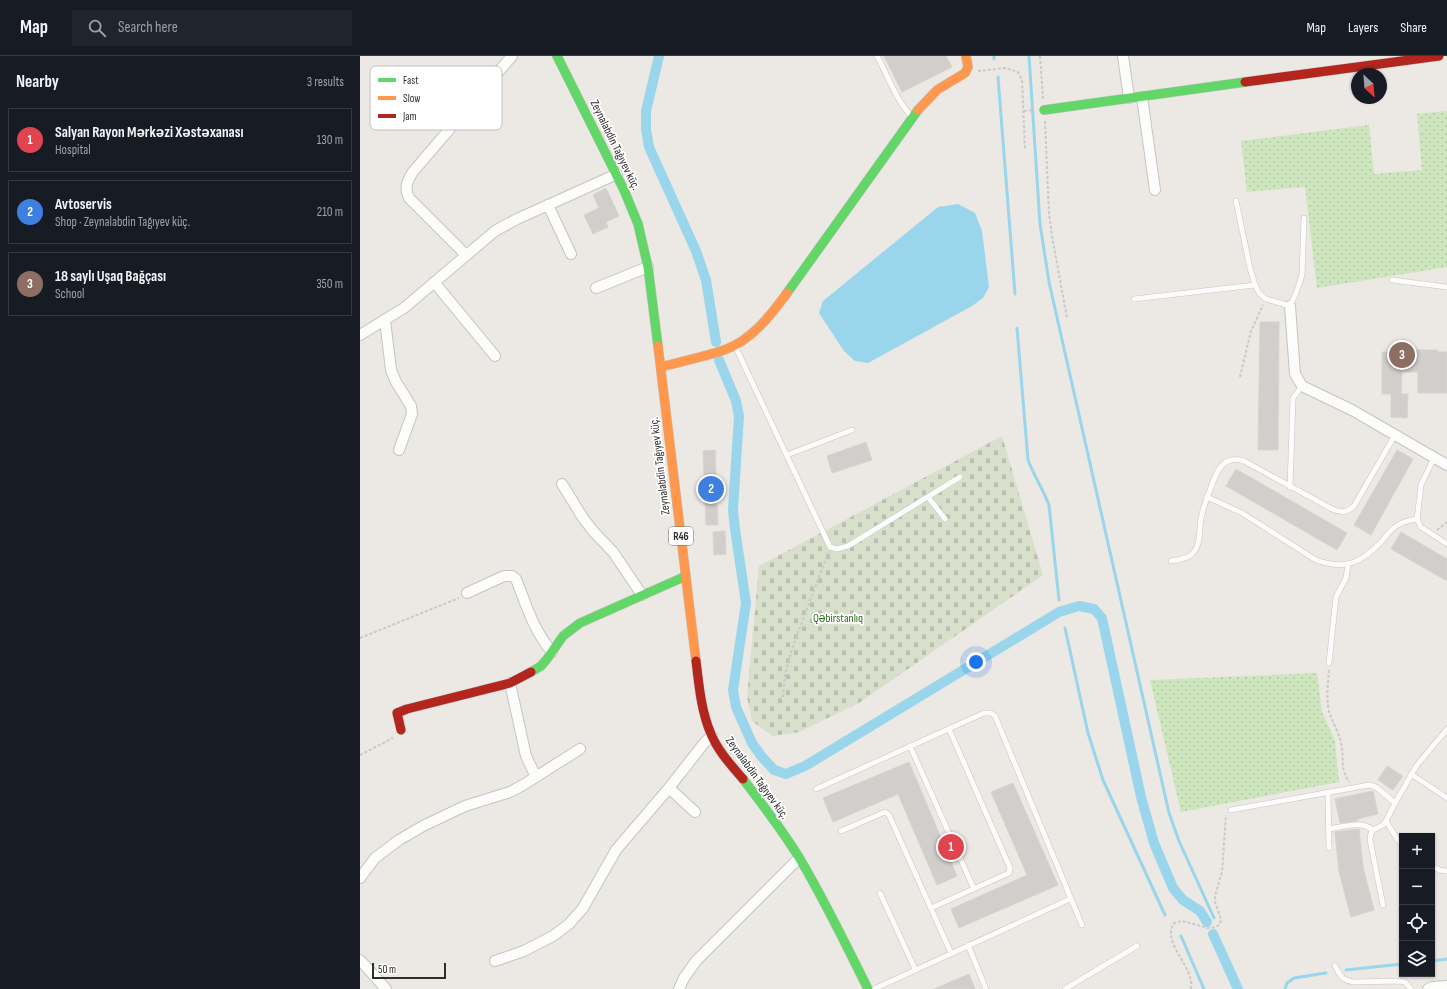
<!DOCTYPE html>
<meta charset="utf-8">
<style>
:root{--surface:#171b24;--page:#20242c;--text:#f1f3f6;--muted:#9ea1a6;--line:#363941;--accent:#706f6e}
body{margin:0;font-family:"Sofia Sans Condensed",sans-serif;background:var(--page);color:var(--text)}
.controls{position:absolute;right:12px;bottom:12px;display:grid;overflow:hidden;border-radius:0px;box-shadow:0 1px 3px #0004}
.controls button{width:36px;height:36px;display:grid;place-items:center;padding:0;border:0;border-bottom:1px solid var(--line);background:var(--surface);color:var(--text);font:20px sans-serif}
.compass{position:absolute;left:991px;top:12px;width:36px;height:36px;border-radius:50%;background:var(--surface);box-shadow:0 1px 3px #0004;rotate:154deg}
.scale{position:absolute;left:12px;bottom:10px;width:74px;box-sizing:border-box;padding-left:4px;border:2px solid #2e2e2e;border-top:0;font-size:11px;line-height:14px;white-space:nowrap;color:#2e2e2e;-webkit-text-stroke:3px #fff;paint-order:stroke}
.you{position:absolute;left:616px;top:606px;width:14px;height:14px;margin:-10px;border:3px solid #fff;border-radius:50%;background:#1a73e8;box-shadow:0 0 0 6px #1a73e833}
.badge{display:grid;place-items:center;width:26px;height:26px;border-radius:50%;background:var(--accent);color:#fff;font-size:13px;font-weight:700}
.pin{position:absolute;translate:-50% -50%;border:2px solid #fff;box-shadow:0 1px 4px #0006}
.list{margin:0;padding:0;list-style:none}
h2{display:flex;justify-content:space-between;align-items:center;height:52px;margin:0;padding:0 16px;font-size:17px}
h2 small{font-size:13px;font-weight:400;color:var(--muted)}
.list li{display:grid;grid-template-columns:26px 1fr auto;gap:12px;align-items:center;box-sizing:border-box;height:64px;margin:0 8px 8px;padding:0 8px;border:1px solid var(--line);border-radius:0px}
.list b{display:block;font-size:15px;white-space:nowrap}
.list p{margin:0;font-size:13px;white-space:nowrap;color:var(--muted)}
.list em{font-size:13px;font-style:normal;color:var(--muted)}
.icon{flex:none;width:22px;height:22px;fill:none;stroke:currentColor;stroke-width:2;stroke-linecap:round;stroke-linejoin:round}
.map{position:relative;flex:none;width:1087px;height:933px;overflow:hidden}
header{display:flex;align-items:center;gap:24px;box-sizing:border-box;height:56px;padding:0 20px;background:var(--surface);border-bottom:1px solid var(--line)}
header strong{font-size:19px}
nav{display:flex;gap:22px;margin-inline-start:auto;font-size:14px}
.search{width:280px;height:36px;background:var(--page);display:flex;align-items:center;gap:10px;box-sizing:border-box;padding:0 14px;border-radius:0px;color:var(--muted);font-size:15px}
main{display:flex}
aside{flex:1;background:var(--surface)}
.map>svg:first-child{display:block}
.green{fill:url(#green-dots)}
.cemetery{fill:url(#cemetery-stones)}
.water{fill:#99d6ec}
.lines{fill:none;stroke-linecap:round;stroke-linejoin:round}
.stream{stroke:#99d6ec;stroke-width:3}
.canal{stroke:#99d6ec;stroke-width:10}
.building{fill:#d1cecb;stroke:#d7d4d0}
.lane-casing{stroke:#c5c4c5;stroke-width:6}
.street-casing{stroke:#c5c4c5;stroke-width:12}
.fast-casing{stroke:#c5c4c5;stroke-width:10}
.slow-casing{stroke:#c5c4c5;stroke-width:10}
.jam-casing{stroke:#c5c4c5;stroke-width:10}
.path{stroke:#c9c9c8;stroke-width:2;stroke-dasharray:3 2;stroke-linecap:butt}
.lane{stroke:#fcfcfb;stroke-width:5}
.street{stroke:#fcfcfb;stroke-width:10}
.fast{stroke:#63d668;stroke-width:9}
.slow{stroke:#ff974d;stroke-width:9}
.jam{stroke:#b3261e;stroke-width:9}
.labels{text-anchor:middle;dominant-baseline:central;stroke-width:3.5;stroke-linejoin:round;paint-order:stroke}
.shield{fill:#fff;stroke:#6d6d6d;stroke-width:1}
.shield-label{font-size:11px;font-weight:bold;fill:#2e2e2e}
.street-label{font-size:12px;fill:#2e2e2e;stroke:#fff}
.park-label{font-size:12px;fill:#2c6e1b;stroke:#fff}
.key{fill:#fff;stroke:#c0c0c0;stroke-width:1}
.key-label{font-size:11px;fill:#2e2e2e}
</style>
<header>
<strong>Map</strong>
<div class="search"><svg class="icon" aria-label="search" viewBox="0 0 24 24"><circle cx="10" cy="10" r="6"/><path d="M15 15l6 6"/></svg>Search here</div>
<nav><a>Map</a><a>Layers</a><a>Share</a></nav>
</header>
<main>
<aside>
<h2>Nearby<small>3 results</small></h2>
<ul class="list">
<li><span class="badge" style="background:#e0444e">1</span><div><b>Salyan Rayon Mərkəzi Xəstəxanası</b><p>Hospital</p></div><em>130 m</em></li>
<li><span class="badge" style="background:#3f7fe0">2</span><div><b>Avtoservis</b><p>Shop · Zeynalabdin Tağıyev küç.</p></div><em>210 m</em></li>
<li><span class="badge" style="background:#8d6e63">3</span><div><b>18 saylı Uşaq Bağçası</b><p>School</p></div><em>350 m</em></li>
</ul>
</aside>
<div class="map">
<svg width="1087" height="933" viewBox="0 0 1087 933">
<defs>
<pattern id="green-dots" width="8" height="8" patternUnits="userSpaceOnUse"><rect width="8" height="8" fill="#cee6be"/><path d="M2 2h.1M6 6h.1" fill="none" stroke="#b1c6a4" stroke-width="1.8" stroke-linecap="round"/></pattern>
<pattern id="cemetery-stones" width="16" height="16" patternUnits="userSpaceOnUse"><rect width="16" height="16" fill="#d8e0cc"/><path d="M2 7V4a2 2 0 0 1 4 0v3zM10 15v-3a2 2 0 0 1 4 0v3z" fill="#bac0b0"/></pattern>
</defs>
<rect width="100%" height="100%" fill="#ece8e4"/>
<g class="green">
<polygon points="1087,55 1087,211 957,232 945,131 887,136 881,85 1009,69 1014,118 1062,114 1057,58"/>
<polygon points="957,617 962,656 975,685 979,726 821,756 790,624"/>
</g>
<polygon class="cemetery" points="642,380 683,519 499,647 439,676 413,680 392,665 387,641 399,510"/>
<polygon class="water" points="598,148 615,157 622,175 629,231 623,242 612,250 508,307 495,305 484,295 459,257 463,245 578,151"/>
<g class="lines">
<g class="stream">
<polyline points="634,0 634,3"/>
<polyline points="669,0 680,168 689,226 809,757 819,785 854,862"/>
<polyline points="638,21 655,238"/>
<path d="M657,272L668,404C674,420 683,433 689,449L699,544"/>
<polyline points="705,572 728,677 743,724 805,859"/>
<polyline points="821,880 844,933"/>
<polyline points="1072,905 1087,903"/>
<polyline points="986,914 1042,908"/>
<polyline points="925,933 927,927 934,922 966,917"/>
</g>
<g class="canal">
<polyline points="299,0 286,55 286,73 289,91 336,195 346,224 356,286"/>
<polyline points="359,304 376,345 379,360 373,454 375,473 386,547 373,634 376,651 392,687 402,701 414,714 426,718 445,710 699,556 719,550 734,553 742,562 781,741 794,787 813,832 823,844 840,855 847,866"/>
<polyline points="853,878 878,933"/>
</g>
</g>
<g class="building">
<polygon points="524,0 586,0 592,11 542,36"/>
<polygon points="246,132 259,160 246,166 248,171 233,178 224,159 239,152 233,139"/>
<polygon points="900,266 919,266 918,394 898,394"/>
<polygon points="1053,294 1078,294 1078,296 1087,296 1087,337 1058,337 1058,316 1042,316 1041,338 1048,338 1047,362 1031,361 1031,338 1022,338 1022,296 1053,297"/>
<polygon points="506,386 512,404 472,417 467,400"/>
<polygon points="355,394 358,469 346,469 343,395"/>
<polygon points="1037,394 1053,403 1011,479 994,469"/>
<polygon points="876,413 987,477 977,494 866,430"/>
<polygon points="365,475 366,498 354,499 353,476"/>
<polygon points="1041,476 1087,503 1087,525 1031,493"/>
<polygon points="549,706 597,820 577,829 538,738 473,766 463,742"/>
<polygon points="1027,710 1043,720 1033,734 1018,724"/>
<polygon points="653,727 698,829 599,872 591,853 667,819 631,736"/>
<polygon points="1013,735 1018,758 997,763 998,765 980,767 975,743"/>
<polygon points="999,773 1003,811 1014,854 991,861 979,816 975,776"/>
<polygon points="609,918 615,933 574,933"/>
</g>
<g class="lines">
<defs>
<g id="lane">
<path d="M517,0C528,20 536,44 552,61"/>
<polyline points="876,145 890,212 895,229 899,237 906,243 930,250 936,237 942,219 944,162"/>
<polyline points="1032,224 1087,231"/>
<polyline points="774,243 895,229"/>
<polyline points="375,290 470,491 477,493 488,490 600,421"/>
<polyline points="427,399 492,374"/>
<polyline points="1074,402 1061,429 1057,463 1061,471 1087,488"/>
<polyline points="930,431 933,342 942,330"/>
<polyline points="568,441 585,463"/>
<path d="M847,441L882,457L956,504C986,515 1002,506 1022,485C1027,479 1032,471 1040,468C1045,465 1052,464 1057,463"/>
<path d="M811,505C818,504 827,503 832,498C841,490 839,474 841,463C843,453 846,443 850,434C856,417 862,398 884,405L972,453C980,457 987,457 994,450L1035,379"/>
<polyline points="969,607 976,541 986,522 988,508"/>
<polyline points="550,690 614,833"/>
<polyline points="1051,718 1087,742"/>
<polyline points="456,733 624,657 631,657 635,660 722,869"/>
<polyline points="968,736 969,792"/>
<polyline points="871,754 1009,729 1016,731 1035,747"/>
<polyline points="1026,765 1037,783 1042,788"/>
<path d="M969,773C983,771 1001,764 1013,774"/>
<polyline points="481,775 525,756 529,759 591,897"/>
<polyline points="1072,810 1079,814 1087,815"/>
<polyline points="520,837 555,913"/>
<polyline points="1023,849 1010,784 1011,777 1013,774 1023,769 1026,765 1035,747 1057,709 1087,673"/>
<polyline points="571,852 649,817 650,812 589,673"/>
<polyline points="608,889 626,933"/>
<path d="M975,910C981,920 981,924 994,926L1039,925L1045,926L1051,933"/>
<polyline points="514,933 710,843"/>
<polyline points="705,933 777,890"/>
</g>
<g id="street">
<polyline points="763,0 769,42"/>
<polyline points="782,41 795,134"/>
<polyline points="188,149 211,198"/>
<path d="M106,199L49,142C44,132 47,126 52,117L152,0"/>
<polyline points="74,226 135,300"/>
<polyline points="236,232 288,211"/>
<polyline points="930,250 935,318 942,330 992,354 1087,409"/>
<polyline points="25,264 31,314 36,326 51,350 52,358 39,394"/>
<polyline points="0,279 44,252 135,175 157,163 257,118"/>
<polyline points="202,428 223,462 233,475 253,496 282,539"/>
<path d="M107,537L144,520H152L156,523C167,551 173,573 192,596"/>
<polyline points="150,627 166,700 176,721"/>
<polyline points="309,732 335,756"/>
<polyline points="0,822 15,802 39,784 63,770 105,750 150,736 163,729 220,693"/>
<polyline points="0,904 26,933"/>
<polyline points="135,905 164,895 193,880 209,868 223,852 256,794 309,732 345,686 352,680"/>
<polyline points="319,933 324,922 336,905 439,802"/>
<polyline points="1068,933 1072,931 1087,930"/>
</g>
<g id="fast">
<polyline points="197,0 264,134 278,168 288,211 298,290"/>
<polyline points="684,54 885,26"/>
<polyline points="427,237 558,54"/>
<polyline points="171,616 181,610 187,603 203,580 220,567 326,520"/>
<path d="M383,723C403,749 423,775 440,803C465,845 486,889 508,933"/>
</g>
<g id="slow">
<polyline points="558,54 577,34 605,17 608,11 606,0"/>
<polyline points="298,290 336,605"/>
<path d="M301,311C322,305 344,301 364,294C391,285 411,259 427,237"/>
</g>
<g id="jam">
<polyline points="885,26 1079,0"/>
<path d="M336,605C339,629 341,655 351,678C358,695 371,709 383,723"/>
<polyline points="41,674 37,657 47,653 150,627 171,616"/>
</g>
</defs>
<use href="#lane" class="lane-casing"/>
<use href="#street" class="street-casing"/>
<use href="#fast" class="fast-casing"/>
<use href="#slow" class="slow-casing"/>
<use href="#jam" class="jam-casing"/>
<g class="path">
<polyline points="680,0 683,43"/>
<polyline points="618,15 646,12 658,16 662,24 665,94"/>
<polyline points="664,55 672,54"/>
<polyline points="685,65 689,157 692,180 707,262"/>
<polyline points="880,321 891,275 903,249"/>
<polyline points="1077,474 1087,466"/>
<polyline points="0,582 99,542"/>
<path d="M969,614C968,627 966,642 969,655C972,666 979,676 981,687C985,703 979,710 989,726"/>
<polyline points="423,641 425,618 433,590 468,497"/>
<polyline points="0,699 33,682"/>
<path d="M831,933C835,910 801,888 814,867L822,865L848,872L856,871L860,868L861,863L855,846V840L862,816L866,759"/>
</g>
<use href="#lane" class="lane"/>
<use href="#street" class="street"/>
<use href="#fast" class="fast"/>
<use href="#slow" class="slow"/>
<use href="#jam" class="jam"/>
</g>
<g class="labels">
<rect class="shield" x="309" y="471" width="24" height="18" rx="3"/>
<g class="shield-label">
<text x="321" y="480">R46</text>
</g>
<g class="street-label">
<text transform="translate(255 89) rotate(64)">Zeynalabdin Tağıyev küç.</text>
<text transform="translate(300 410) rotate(-97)">Zeynalabdin Tağıyev küç.</text>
<text transform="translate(397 722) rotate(54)">Zeynalabdin Tağıyev küç.</text>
</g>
<g class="park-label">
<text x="478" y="562">Qəbirstanlıq</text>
</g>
</g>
<rect x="10" y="10" width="132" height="64" rx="6" class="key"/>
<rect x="18" y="22" width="18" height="4" fill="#63d668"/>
<rect x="18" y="40" width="18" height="4" fill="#ff974d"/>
<rect x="18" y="58" width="18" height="4" fill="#b3261e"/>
<g class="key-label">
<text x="43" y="28">Fast</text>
<text x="43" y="46">Slow</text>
<text x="43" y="64">Jam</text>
</g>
</svg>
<div class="controls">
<button>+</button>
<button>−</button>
<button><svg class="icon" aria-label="locate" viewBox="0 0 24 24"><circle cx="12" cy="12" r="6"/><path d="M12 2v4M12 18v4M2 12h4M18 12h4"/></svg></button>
<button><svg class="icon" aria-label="layers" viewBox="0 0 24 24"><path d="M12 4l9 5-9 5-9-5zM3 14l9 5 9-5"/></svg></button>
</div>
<svg class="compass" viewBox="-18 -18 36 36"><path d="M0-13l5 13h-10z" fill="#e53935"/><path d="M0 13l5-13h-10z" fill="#9ea1a6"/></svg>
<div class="scale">50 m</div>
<div class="you"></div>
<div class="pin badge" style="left:591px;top:791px;background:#e0444e">1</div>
<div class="pin badge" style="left:351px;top:433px;background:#3f7fe0">2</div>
<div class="pin badge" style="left:1042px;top:299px;background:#8d6e63">3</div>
</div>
</main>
